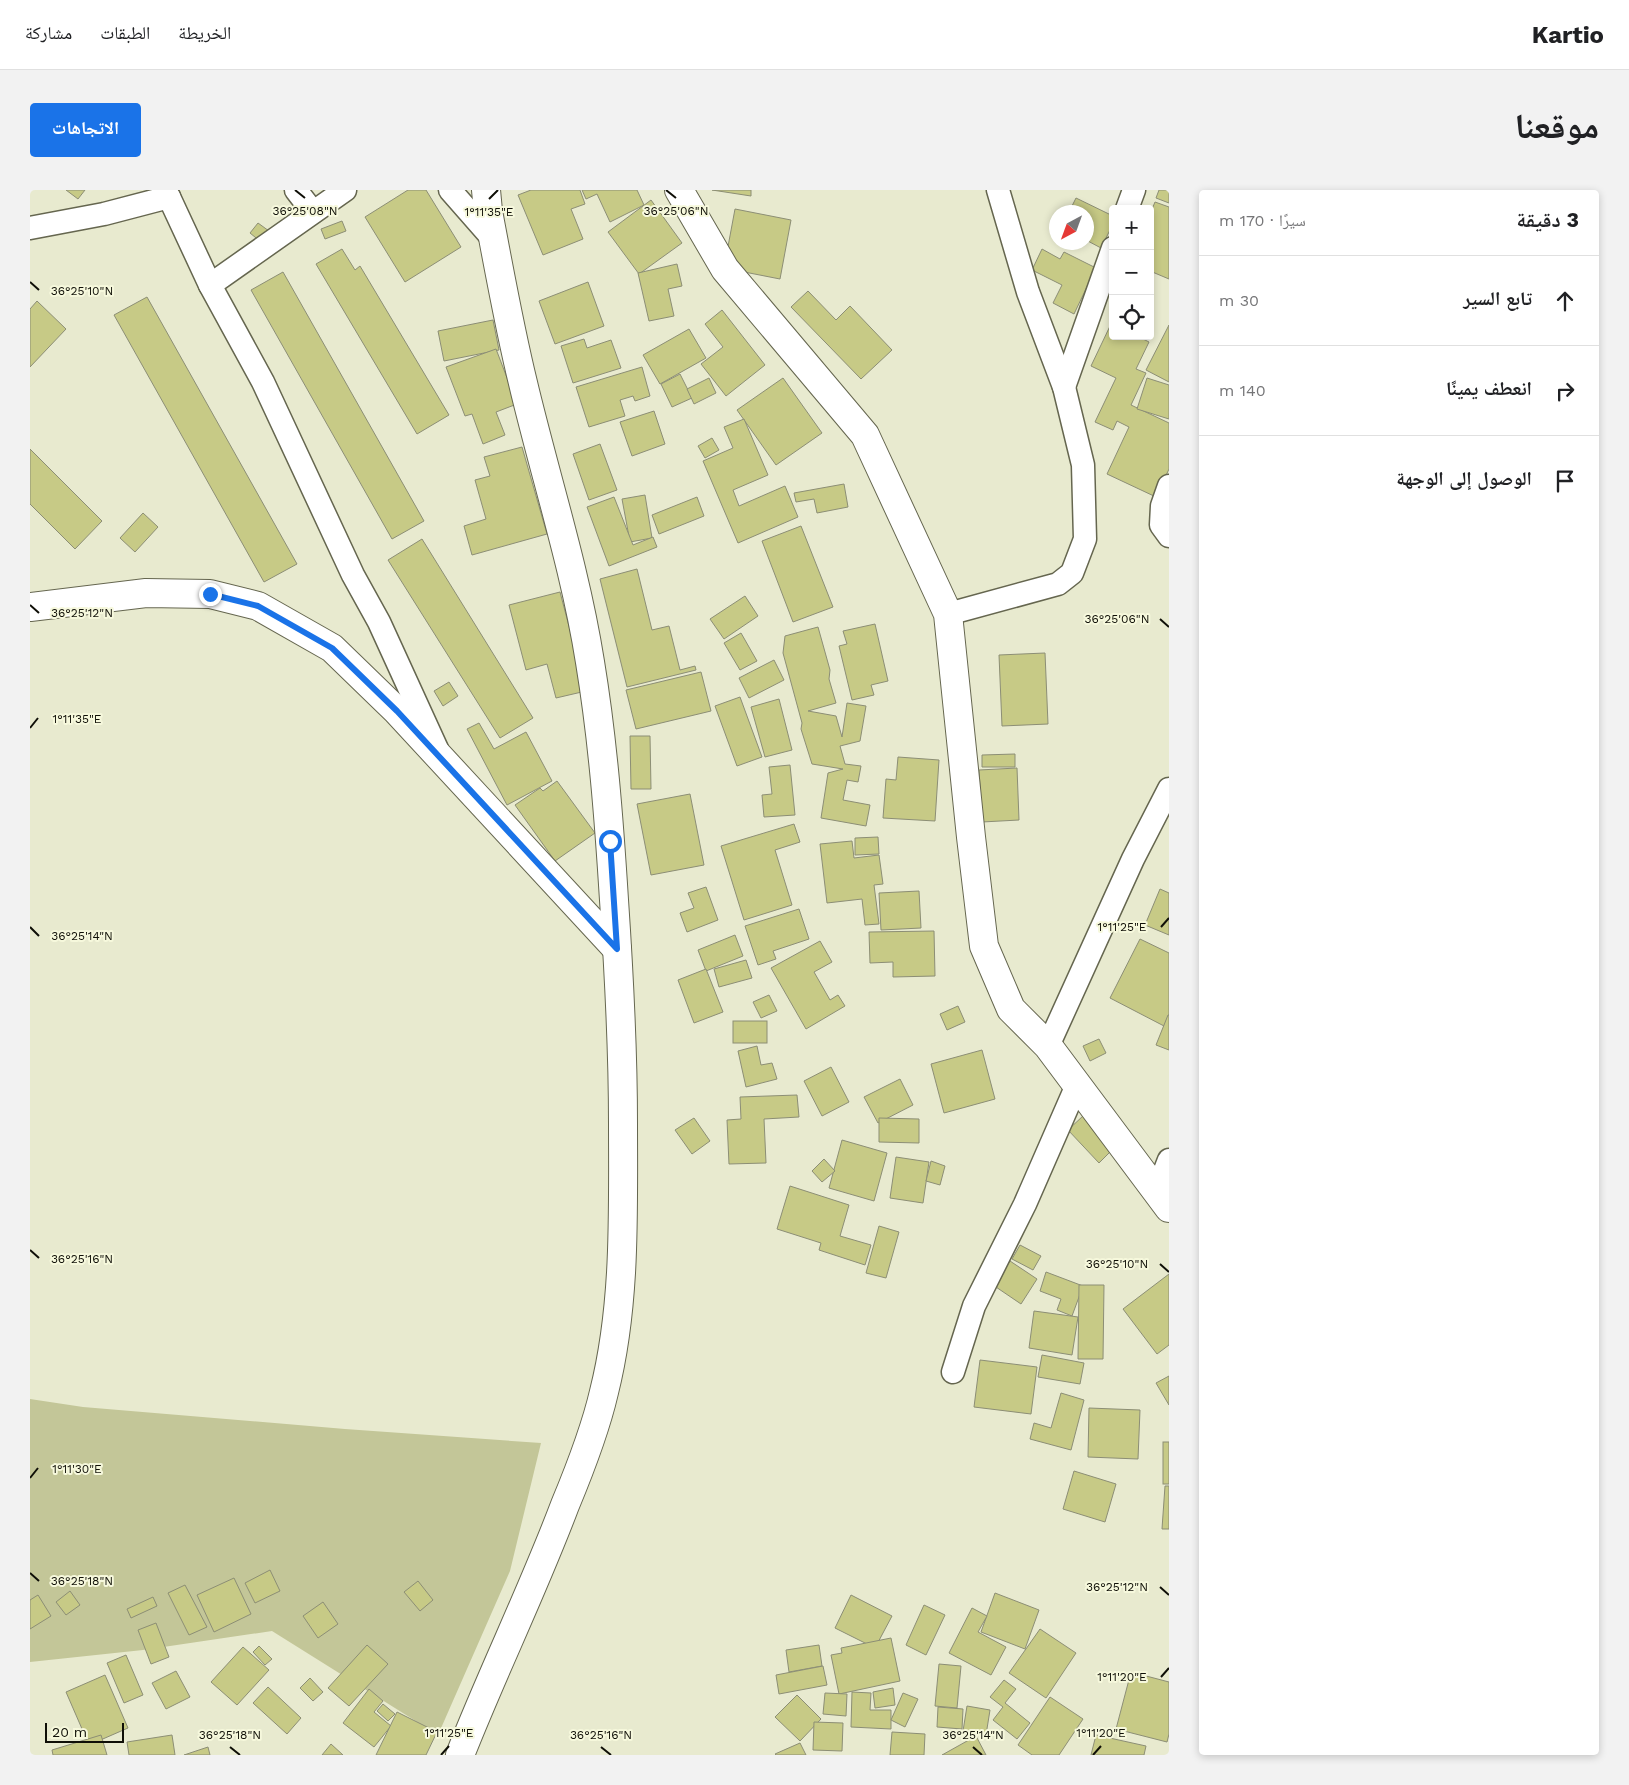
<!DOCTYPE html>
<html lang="ar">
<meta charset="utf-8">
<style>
:root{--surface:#fff;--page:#f2f2f2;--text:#202124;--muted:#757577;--line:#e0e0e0;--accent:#1a73e8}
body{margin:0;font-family:"Work Sans","Noto Naskh Arabic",sans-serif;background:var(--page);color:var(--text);direction:rtl}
.controls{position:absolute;right:15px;top:15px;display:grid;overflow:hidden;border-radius:5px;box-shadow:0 2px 8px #0003}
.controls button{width:45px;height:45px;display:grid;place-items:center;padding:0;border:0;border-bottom:1px solid var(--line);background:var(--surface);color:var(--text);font:25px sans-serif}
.compass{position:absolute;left:1019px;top:15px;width:45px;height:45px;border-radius:50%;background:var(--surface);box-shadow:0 2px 8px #0003;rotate:221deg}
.scale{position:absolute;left:15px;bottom:12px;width:79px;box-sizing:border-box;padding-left:5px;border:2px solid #0f0f07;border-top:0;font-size:14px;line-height:18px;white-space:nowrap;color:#0f0f07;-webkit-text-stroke:4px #f6f8dc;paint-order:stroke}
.stop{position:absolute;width:15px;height:15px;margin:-11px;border:4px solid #1a73e8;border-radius:50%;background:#fff}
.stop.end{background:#1a73e8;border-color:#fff;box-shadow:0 1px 5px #0008}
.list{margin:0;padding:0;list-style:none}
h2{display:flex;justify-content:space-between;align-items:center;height:65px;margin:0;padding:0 20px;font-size:21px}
h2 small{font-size:16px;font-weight:400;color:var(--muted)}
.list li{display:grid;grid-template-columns:32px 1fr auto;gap:15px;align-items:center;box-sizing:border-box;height:90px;padding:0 20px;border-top:1px solid var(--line)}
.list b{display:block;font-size:19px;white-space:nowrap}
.list em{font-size:16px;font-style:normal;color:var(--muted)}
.icon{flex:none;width:28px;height:28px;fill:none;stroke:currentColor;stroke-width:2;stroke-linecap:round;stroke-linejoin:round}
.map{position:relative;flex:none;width:1139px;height:1565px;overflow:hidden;direction:ltr;border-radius:5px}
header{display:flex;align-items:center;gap:30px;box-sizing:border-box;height:70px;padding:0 25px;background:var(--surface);border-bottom:1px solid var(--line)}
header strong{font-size:24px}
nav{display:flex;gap:28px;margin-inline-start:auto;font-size:18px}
.intro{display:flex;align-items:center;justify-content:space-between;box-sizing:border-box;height:120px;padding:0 30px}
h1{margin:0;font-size:35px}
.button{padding:12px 22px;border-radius:5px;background:var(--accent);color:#fff;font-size:18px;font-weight:700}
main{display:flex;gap:30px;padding:0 30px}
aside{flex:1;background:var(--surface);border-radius:5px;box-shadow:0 2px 8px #0003}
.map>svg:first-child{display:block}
.green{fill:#c3c698}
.building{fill:#c7ca86;stroke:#8c8e75}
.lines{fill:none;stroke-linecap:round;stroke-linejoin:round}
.minor-casing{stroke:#65664f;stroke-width:25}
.tertiary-casing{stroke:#65664f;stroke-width:30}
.secondary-casing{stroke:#65664f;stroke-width:30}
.minor{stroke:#fff;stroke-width:22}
.tertiary{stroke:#fff;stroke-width:28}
.secondary{stroke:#fff;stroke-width:28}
.route{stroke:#1a73e8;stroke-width:6}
.ticks{fill:none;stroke:#0f0f07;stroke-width:2}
.ticks-label{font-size:12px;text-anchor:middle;fill:#0f0f07;stroke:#f6f8dc;stroke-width:4;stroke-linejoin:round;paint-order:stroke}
</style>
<header>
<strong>Kartio</strong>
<nav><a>الخريطة</a><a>الطبقات</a><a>مشاركة</a></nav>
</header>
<div class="intro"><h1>موقعنا</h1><a class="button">الاتجاهات</a></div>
<main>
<aside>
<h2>3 دقيقة<small>سيرًا · 170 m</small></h2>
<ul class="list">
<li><svg class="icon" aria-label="ahead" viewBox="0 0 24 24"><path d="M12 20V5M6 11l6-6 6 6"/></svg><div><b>تابع السير</b></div><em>30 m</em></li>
<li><svg class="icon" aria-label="right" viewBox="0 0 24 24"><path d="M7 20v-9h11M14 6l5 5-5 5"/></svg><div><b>انعطف يمينًا</b></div><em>140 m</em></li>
<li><svg class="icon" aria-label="arrive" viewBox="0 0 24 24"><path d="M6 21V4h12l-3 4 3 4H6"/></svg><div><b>الوصول إلى الوجهة</b></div></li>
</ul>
</aside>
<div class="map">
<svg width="1139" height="1565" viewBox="0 0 1139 1565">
<rect width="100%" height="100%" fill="#e8eacf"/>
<polygon class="green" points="0,1209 53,1217 315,1239 511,1253 480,1381 408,1545 242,1441 113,1460 0,1472"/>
<g class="building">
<polygon points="36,0 55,0 48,9"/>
<polygon points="378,0 396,0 431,57 375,92 335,27"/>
<polygon points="501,0 550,0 555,14 541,19 553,49 513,65 488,5"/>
<polygon points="552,0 607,0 614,15 580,32 567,4 556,9"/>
<polygon points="682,0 721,0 721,6"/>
<polygon points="1129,0 1139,0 1139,13 1126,8"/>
<polygon points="1046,8 1083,26 1083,34 1071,58 1056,50 1056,22 1039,22"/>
<polygon points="621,10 652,53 609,84 578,42"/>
<polygon points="1125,12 1139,17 1139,89 1120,81 1120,70 1122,65 1120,65 1120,24"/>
<polygon points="705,19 761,30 750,89 694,78"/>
<polygon points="312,31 316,41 295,49 291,39"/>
<polygon points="228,33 239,41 231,52 220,43"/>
<polygon points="312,59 325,80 330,76 419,225 387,244 286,74"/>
<polygon points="1012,59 1030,69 1034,62 1066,78 1044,124 1023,113 1032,95 1002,80"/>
<polygon points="647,74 652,96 638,99 644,126 619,131 608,83"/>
<polygon points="253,82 394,331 362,349 221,100"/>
<polygon points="558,92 574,136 525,154 509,111"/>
<polygon points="778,101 806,130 820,116 862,160 831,189 761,117"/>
<polygon points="117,107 267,374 234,392 84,125"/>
<polygon points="7,111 36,139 0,177 0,119"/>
<polygon points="692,120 735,175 696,206 671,174 693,157 675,134"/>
<polygon points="463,130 469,160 414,171 408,141"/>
<polygon points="1081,134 1083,135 1083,146 1107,146 1119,152 1106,179 1116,183 1101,215 1139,233 1139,279 1126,307 1077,284 1099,237 1087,231 1083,240 1065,232 1086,188 1061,176"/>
<polygon points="1139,135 1139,192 1116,180"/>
<polygon points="659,139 676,168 630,194 613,165"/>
<polygon points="554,149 557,158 581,150 591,178 543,193 531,156"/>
<polygon points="466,159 487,214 466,222 475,245 453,254 442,224 435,226 416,177"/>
<polygon points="612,177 620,206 605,211 603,206 590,210 595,226 559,237 546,197"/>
<polygon points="650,184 662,208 642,217 631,194"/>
<polygon points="679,188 686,203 664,214 657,199"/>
<polygon points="753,188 792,243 746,275 707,220"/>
<polygon points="1117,188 1139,195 1139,229 1107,219"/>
<polygon points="624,221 635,254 602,266 590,232"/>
<polygon points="714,229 738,285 703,300 709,316 755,296 768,327 708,353 673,271 703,258 694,237"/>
<polygon points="682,248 689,260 675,268 668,256"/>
<polygon points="570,254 587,300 559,310 543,264"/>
<polygon points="492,257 517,344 442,365 434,336 456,329 445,290 460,286 454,267"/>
<polygon points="0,259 72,331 45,359 0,314"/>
<polygon points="814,294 818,317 787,323 784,309 766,312 764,303"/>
<polygon points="615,305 622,348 600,352 592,309"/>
<polygon points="584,307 603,355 623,347 627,357 579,376 557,317"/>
<polygon points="667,307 674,326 629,344 622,325"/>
<polygon points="113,323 128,337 105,362 90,348"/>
<polygon points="771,336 803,417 763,432 732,351"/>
<polygon points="392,349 503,528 470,548 358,370"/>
<polygon points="607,379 622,440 639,436 650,480 665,476 666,480 597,497 570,389"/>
<polygon points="530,402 556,501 526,508 517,474 496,480 479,415"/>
<polygon points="715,406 728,426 694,449 680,429"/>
<polygon points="845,434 858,491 841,495 844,505 822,510 809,456 817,454 813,441"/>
<polygon points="788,437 800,480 799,489 806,513 778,521 806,526 812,547 817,513 836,516 830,551 810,556 815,574 831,576 828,592 817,590 813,610 840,615 836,636 791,628 798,583 813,579 782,574 771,539 772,533 753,463 755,446"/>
<polygon points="711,443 727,471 710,480 694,453"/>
<polygon points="1015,463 1018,534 972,536 969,465"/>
<polygon points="744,470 754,490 719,508 709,488"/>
<polygon points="671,482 681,521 606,539 596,500"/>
<polygon points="419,492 428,506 413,516 404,501"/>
<polygon points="710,507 732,567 707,576 685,516"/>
<polygon points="749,509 762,560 735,567 721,517"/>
<polygon points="449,533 464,559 496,542 522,591 477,615 437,539"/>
<polygon points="600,546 620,546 621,599 601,599"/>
<polygon points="985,564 985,577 952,577 952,565"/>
<polygon points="868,567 909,570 905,631 853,628 856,589 866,590"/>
<polygon points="760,575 765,625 734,627 732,605 742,604 739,577"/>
<polygon points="987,578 989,630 952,632 949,580"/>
<polygon points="527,591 565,643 525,671 485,615 510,598 513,601"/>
<polygon points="660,604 674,675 621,685 607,614"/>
<polygon points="764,634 770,652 745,660 762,715 714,730 691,656"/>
<polygon points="848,647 849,664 825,665 825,648"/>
<polygon points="822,651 824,668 849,665 853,694 844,695 849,734 835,735 832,709 797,713 790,654"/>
<polygon points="676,697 688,730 657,742 650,723 664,718 658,703"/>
<polygon points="1130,699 1139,703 1139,745 1115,735"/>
<polygon points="889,701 891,738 851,740 849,703"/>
<polygon points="769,719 779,749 743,761 746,769 728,775 715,736"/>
<polygon points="904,741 905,786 863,787 863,772 840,773 839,742"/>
<polygon points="705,745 713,766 676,781 668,760"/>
<polygon points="1110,749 1139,763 1139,826 1134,836 1080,808"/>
<polygon points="790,751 802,772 784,782 800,810 808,805 815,816 776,839 741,778"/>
<polygon points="716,770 722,788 689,797 684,779"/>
<polygon points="676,779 693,822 664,833 648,790"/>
<polygon points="739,805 747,821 731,828 723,812"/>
<polygon points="928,816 935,832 917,840 910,824"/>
<polygon points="1138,825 1139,825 1139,860 1126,855"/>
<rect x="703" y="831" width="34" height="22"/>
<polygon points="1069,849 1076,863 1060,871 1053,856"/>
<polygon points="727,856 731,875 742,873 747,889 716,897 708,861"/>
<polygon points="952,860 965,909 914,923 901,874"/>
<polygon points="801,877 819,912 792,926 774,891"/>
<polygon points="870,889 883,915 848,933 834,907"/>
<polygon points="767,905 769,927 734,929 736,973 699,974 697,930 711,929 710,907"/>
<polygon points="1054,925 1085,957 1069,973 1038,940"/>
<polygon points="664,928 680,951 662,964 645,940"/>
<polygon points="849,928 889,929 889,953 849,952"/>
<polygon points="812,950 857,963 844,1011 799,998"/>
<polygon points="866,967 899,972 893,1013 860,1008"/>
<polygon points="794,969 805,981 792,992 782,981"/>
<polygon points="901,971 915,976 910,995 896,991"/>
<polygon points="760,996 819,1015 810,1046 841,1055 835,1075 789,1060 791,1053 747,1039"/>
<polygon points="849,1036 869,1042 856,1088 836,1083"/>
<polygon points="990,1055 1011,1066 1003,1080 982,1069"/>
<polygon points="980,1071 1007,1089 991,1114 963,1095"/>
<polygon points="1016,1082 1053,1096 1042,1126 1027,1120 1031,1109 1010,1101"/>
<polygon points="1139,1084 1139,1155 1127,1164 1093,1119"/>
<polygon points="1049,1095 1074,1095 1073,1169 1048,1169"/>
<polygon points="1004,1121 1048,1127 1042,1165 999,1158"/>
<polygon points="1012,1165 1054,1173 1050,1194 1008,1187"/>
<polygon points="950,1170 1007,1177 1001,1224 944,1217"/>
<polygon points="1139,1186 1139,1215 1126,1193"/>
<polygon points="1031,1203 1054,1210 1041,1260 1000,1249 1004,1233 1021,1238"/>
<polygon points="1059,1218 1110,1220 1108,1269 1058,1267"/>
<rect x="1133" y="1252" width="6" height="42"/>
<polygon points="1044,1281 1086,1294 1075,1332 1033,1319"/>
<polygon points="1135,1296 1139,1296 1139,1339 1132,1339"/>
<polygon points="240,1380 250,1401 225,1413 215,1393"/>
<polygon points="204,1388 221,1424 184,1442 167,1405"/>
<polygon points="388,1391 403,1410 390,1421 374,1402"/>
<polygon points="155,1395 177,1437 159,1445 138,1403"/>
<polygon points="40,1401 50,1415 36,1425 26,1412"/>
<polygon points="965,1403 1009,1420 995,1459 951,1442"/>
<polygon points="8,1405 21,1426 0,1439 0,1410"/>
<polygon points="821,1405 862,1426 845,1458 805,1438"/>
<polygon points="123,1407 127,1416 101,1428 97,1419"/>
<polygon points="293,1412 308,1434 288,1448 273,1426"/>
<polygon points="894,1415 915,1425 896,1465 876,1455"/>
<polygon points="942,1418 957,1426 948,1442 976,1457 961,1485 919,1463"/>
<polygon points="126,1433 139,1467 121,1474 108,1440"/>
<polygon points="1010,1439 1046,1463 1016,1508 979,1483"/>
<polygon points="861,1448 870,1491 809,1504 801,1465 812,1463 811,1458"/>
<polygon points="337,1455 358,1474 319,1516 298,1498"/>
<polygon points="789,1455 792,1476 759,1482 756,1460"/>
<polygon points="229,1456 242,1469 235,1475 223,1462"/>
<polygon points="213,1457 239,1480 207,1515 181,1492"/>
<polygon points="96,1465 113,1505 94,1513 77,1473"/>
<polygon points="909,1474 931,1476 927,1518 905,1516"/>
<polygon points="793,1476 797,1495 749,1504 746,1485"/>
<polygon points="146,1481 160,1507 136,1519 122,1493"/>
<polygon points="1101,1482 1139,1492 1139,1544 1137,1552 1086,1539"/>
<polygon points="75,1485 98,1538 59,1555 36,1502"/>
<polygon points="280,1488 293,1502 283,1511 270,1498"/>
<polygon points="974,1490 986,1499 975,1513 1000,1533 987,1549 963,1530 973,1517 960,1507"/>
<polygon points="238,1497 271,1528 257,1544 223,1513"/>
<polygon points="863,1498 865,1515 845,1518 843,1502"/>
<polygon points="339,1499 353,1511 344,1522 361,1536 344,1557 313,1533"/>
<polygon points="822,1502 841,1503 840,1520 861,1520 861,1539 821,1537"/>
<polygon points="795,1503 817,1504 816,1526 793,1524"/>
<polygon points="873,1503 888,1509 875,1537 861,1530"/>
<polygon points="767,1505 791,1529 770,1551 745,1527"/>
<polygon points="1020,1507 1053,1529 1029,1565 1002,1565 988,1555"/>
<polygon points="353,1514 365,1524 358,1531 347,1521"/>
<polygon points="937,1516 960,1520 956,1545 933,1541"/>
<polygon points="908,1517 933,1519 932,1539 907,1537"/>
<polygon points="367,1522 407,1542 396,1565 346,1565"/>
<polygon points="784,1532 813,1533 812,1561 783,1560"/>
<polygon points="862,1542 895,1544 894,1565 860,1565"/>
<polygon points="71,1545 77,1565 23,1565 22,1560"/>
<polygon points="142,1545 145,1565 99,1565 97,1552"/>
<polygon points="1066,1545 1116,1556 1114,1565 1061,1565"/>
<polygon points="946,1546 956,1565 912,1565"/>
<polygon points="770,1553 776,1565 746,1565 745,1564"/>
<polygon points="301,1554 313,1565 292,1565"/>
<polygon points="178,1557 180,1565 154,1565"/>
</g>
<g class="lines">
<defs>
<g id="minor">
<polyline points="133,0 139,7 180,95 233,192 323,385 349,432 407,559"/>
<polyline points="266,0 283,22"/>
<polyline points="420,0 463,49"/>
<polyline points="1097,19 1104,0"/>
<polyline points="0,38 74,24 139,7"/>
<polyline points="180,95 315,0"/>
<polyline points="1034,197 1083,58"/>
<polyline points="1139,296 1132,316 1131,335 1139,346"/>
<polyline points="918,424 1028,394 1042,383 1055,349 1053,275 1034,197 998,102 968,0"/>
<polyline points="1018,856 1103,669 1139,599"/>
<polyline points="1127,1001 1139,970"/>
<polyline points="923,1182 944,1116 995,1014 1047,895"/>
</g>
<g id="tertiary">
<polyline points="649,0 695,79 835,245 918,424 941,647 954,756 981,819 1018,856 1139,1018"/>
<polyline points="0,417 116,403 180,404 228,416 302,458 367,521 587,759"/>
</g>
<path id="secondary" d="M430,1565C463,1481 503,1400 535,1315C550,1279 565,1241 574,1202C596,1115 593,1022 593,933C593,858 589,784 584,710C579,630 573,551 560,472C545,377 515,286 493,193C479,136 469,79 458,21L456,0"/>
</defs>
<use href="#minor" class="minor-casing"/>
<use href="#tertiary" class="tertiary-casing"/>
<use href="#secondary" class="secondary-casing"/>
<use href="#minor" class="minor"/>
<use href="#tertiary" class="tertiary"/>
<use href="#secondary" class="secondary"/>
</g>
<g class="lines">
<polyline class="route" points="180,404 228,416 302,458 367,521 587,759 580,651"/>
</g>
<path class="ticks" d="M265,0L275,8M636,0L646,8M459,9L468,0M0,92L9,100M0,415L9,423M1130,429L1139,437M0,538L8,528M0,737L9,746M1131,737L1139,728M0,1060L9,1068M1130,1074L1139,1082M0,1288L8,1278M0,1383L9,1391M1130,1397L1139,1405M1131,1487L1139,1478M200,1557L210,1565M571,1557L581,1565M943,1557L952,1565M411,1565L419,1556M1063,1565L1071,1556"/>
<g class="ticks-label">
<text x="275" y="25">36°25'08"N</text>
<text x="646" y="25">36°25'06"N</text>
<text x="459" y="26">1°11'35"E</text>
<text x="52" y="105">36°25'10"N</text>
<text x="52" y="427">36°25'12"N</text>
<text x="1087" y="433">36°25'06"N</text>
<text x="47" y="533">1°11'35"E</text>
<text x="1092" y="741">1°11'25"E</text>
<text x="52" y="750">36°25'14"N</text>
<text x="52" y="1073">36°25'16"N</text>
<text x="1087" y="1078">36°25'10"N</text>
<text x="47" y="1283">1°11'30"E</text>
<text x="52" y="1395">36°25'18"N</text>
<text x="1087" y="1401">36°25'12"N</text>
<text x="1092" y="1491">1°11'20"E</text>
<text x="419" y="1547">1°11'25"E</text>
<text x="1071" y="1547">1°11'20"E</text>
<text x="200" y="1549">36°25'18"N</text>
<text x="571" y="1549">36°25'16"N</text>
<text x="943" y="1549">36°25'14"N</text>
</g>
</svg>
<div class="controls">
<button>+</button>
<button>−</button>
<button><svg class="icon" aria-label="locate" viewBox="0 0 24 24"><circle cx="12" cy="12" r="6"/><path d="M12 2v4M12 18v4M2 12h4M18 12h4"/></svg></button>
</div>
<svg class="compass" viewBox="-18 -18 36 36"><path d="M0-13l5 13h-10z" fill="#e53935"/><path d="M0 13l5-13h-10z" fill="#757577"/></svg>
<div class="scale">20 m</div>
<div class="stop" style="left:580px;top:651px"></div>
<div class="stop end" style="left:180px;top:404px"></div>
</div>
</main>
